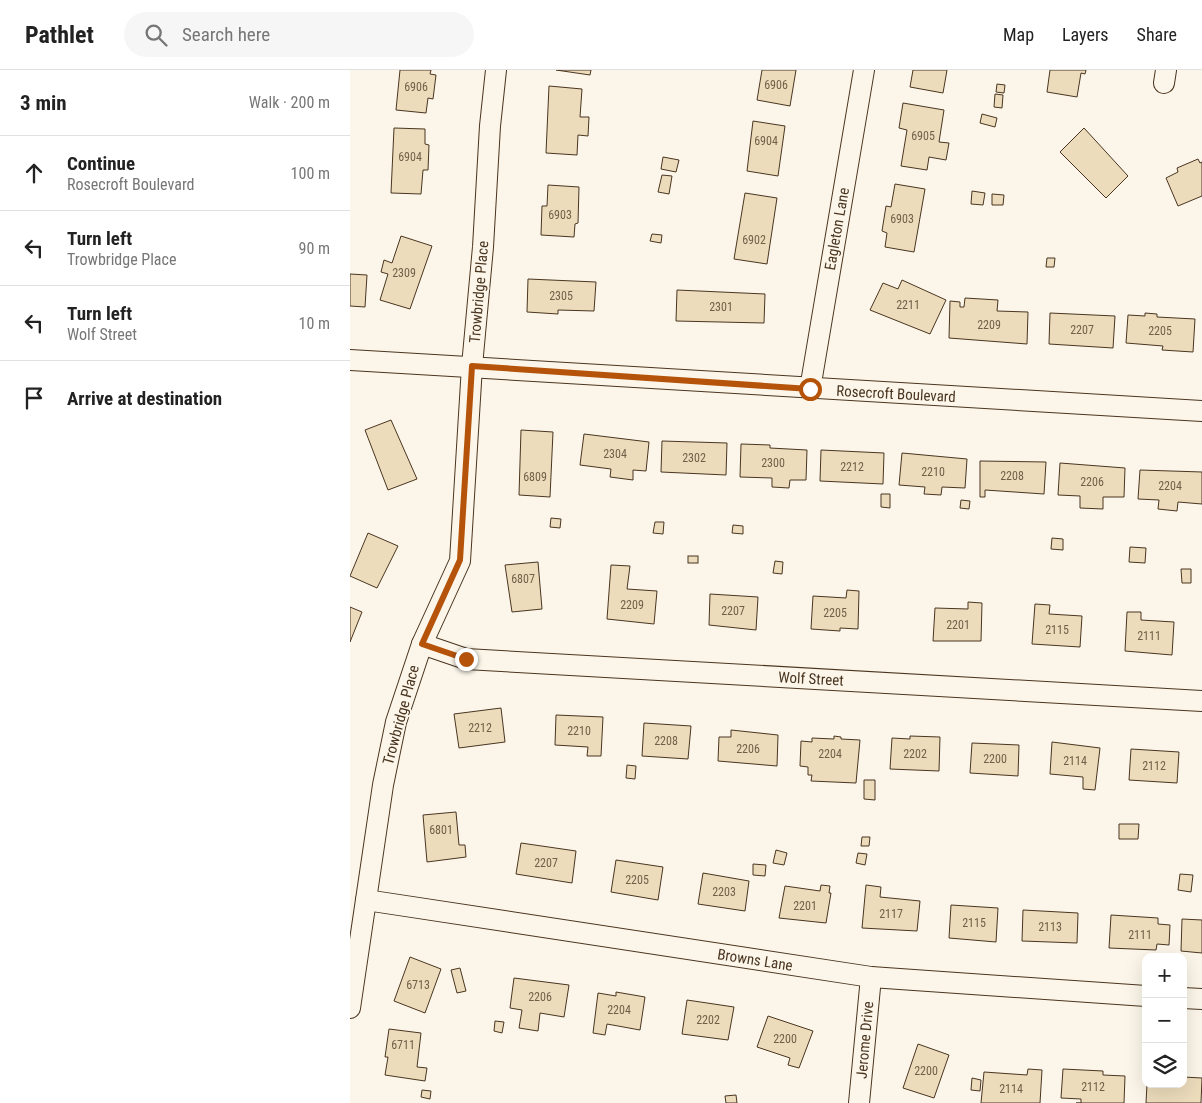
<!DOCTYPE html>
<meta charset="utf-8">
<style>
:root{--surface:#fff;--page:#f6f6f6;--text:#222;--muted:#767676;--line:#e0e0e0}
body{margin:0;font-family:"Roboto Condensed",sans-serif;background:var(--page);color:var(--text)}
.controls{position:absolute;right:15px;bottom:15px;display:grid;overflow:hidden;border-radius:10px;box-shadow:0 5px 20px #0002}
.controls button{width:45px;height:45px;display:grid;place-items:center;padding:0;border:0;border-bottom:1px solid var(--line);background:var(--surface);color:var(--text);font:25px sans-serif}
.stop{position:absolute;width:15px;height:15px;margin:-11px;border:4px solid #b45309;border-radius:50%;background:#fff}
.stop.end{background:#b45309;border-color:#fff;box-shadow:0 1px 5px #0008}
.list{margin:0;padding:0;list-style:none}
h2{display:flex;justify-content:space-between;align-items:center;height:65px;margin:0;padding:0 20px;font-size:21px}
h2 small{font-size:16px;font-weight:400;color:var(--muted)}
.list li{display:grid;grid-template-columns:32px 1fr auto;gap:15px;align-items:center;box-sizing:border-box;height:75px;padding:0 20px;border-top:1px solid var(--line)}
.list b{display:block;font-size:19px;white-space:nowrap}
.list p{margin:0;font-size:16px;white-space:nowrap;color:var(--muted)}
.list em{font-size:16px;font-style:normal;color:var(--muted)}
.icon{flex:none;width:28px;height:28px;fill:none;stroke:currentColor;stroke-width:2;stroke-linecap:round;stroke-linejoin:round}
.map{position:relative;flex:none;width:852px;height:1033px;overflow:hidden}
header{display:flex;align-items:center;gap:30px;box-sizing:border-box;height:70px;padding:0 25px;background:var(--surface);border-bottom:1px solid var(--line)}
header strong{font-size:24px}
nav{display:flex;gap:28px;margin-inline-start:auto;font-size:18px}
.search{width:350px;height:45px;background:var(--page);display:flex;align-items:center;gap:12px;box-sizing:border-box;padding:0 18px;border-radius:28px;color:var(--muted);font-size:19px}
main{display:flex}
aside{flex:1;background:var(--surface)}
.map>svg:first-child{display:block}
.building{fill:#ecdcbc;stroke:#4a3520}
.lines{fill:none;stroke-linecap:round;stroke-linejoin:round}
.minor-casing{stroke:#4a3520;stroke-width:22}
.minor{stroke:#fbf6e9;stroke-width:20}
.route{stroke:#b45309;stroke-width:6}
.labels{text-anchor:middle;dominant-baseline:central;stroke-width:4;stroke-linejoin:round;paint-order:stroke}
.number-label{font-size:12px;fill:#725f47}
.street-label{font-size:15px;fill:#4a3520;stroke:#fbf6e9}
</style>
<header>
<strong>Pathlet</strong>
<div class="search"><svg class="icon" aria-label="search" viewBox="0 0 24 24"><circle cx="10" cy="10" r="6"/><path d="M15 15l6 6"/></svg>Search here</div>
<nav><a>Map</a><a>Layers</a><a>Share</a></nav>
</header>
<main>
<aside>
<h2>3 min<small>Walk · 200 m</small></h2>
<ul class="list">
<li><svg class="icon" aria-label="ahead" viewBox="0 0 24 24"><path d="M12 20V5M6 11l6-6 6 6"/></svg><div><b>Continue</b><p>Rosecroft Boulevard</p></div><em>100 m</em></li>
<li><svg class="icon" aria-label="left" viewBox="0 0 24 24"><path d="M17 20v-9H6M10 6l-5 5 5 5"/></svg><div><b>Turn left</b><p>Trowbridge Place</p></div><em>90 m</em></li>
<li><svg class="icon" aria-label="left" viewBox="0 0 24 24"><path d="M17 20v-9H6M10 6l-5 5 5 5"/></svg><div><b>Turn left</b><p>Wolf Street</p></div><em>10 m</em></li>
<li><svg class="icon" aria-label="arrive" viewBox="0 0 24 24"><path d="M6 21V4h12l-3 4 3 4H6"/></svg><div><b>Arrive at destination</b></div></li>
</ul>
</aside>
<div class="map">
<svg width="852" height="1033" viewBox="0 0 852 1033">
<rect width="100%" height="100%" fill="#fbf6e9"/>
<g class="building">
<polygon points="50,0 81,0 80,4 86,5 83,29 78,28 76,43 46,40"/>
<polygon points="206,0 241,0 240,5"/>
<polygon points="412,0 446,0 440,36 407,30"/>
<polygon points="563,0 597,0 593,23 560,17"/>
<polygon points="700,0 736,0 735,4 731,3 727,27 697,22"/>
<polygon points="647,14 655,15 654,23 646,22"/>
<polygon points="199,16 232,19 230,47 239,47 238,66 228,65 227,85 196,83"/>
<polygon points="645,24 653,25 652,38 644,37"/>
<polygon points="553,33 594,40 589,72 599,73 596,90 579,87 577,100 551,96 557,60 549,58"/>
<polygon points="632,44 647,48 645,57 630,53"/>
<polygon points="403,51 435,56 428,106 397,101"/>
<polygon points="44,58 75,59 75,74 79,75 78,100 73,100 71,124 41,123"/>
<polygon points="734,58 778,106 756,128 710,82"/>
<polygon points="313,87 329,90 326,102 311,99"/>
<polygon points="848,89 850,93 852,92 852,126 828,136 816,108 828,102 827,98"/>
<polygon points="312,105 322,106 319,124 308,122"/>
<polygon points="545,114 575,119 564,182 535,177 537,163 532,161 536,136 541,137"/>
<polygon points="198,115 229,117 228,153 225,154 224,167 191,165 192,136 197,136"/>
<polygon points="622,121 635,123 633,135 621,134"/>
<polygon points="395,123 427,128 417,194 384,189"/>
<polygon points="642,124 654,125 653,135 642,135"/>
<polygon points="302,164 312,165 311,173 300,171"/>
<polygon points="51,166 82,176 60,239 30,230 38,204 31,202 34,190 42,193"/>
<polygon points="697,188 705,188 704,197 696,197"/>
<polygon points="0,204 17,205 15,237 0,236"/>
<polygon points="178,209 246,212 244,241 208,240 208,244 177,242"/>
<polygon points="552,210 596,230 580,264 520,240 533,213 548,219"/>
<polygon points="327,220 415,224 414,253 326,251"/>
<polygon points="615,228 648,230 647,241 678,242 677,274 599,268 600,231 610,232 610,237 614,237"/>
<polygon points="700,243 765,246 763,278 699,274"/>
<polygon points="795,243 807,244 807,247 845,249 843,282 812,280 813,276 776,273 778,245 795,246"/>
<polygon points="41,350 67,409 38,420 15,360"/>
<polygon points="171,360 203,362 200,427 169,425"/>
<polygon points="234,364 299,372 296,401 283,400 283,410 260,407 261,399 230,395"/>
<polygon points="312,371 377,373 376,405 311,402"/>
<polygon points="391,374 420,375 420,378 457,380 456,410 440,410 439,418 422,417 422,408 390,407"/>
<polygon points="471,380 534,383 533,414 470,411"/>
<polygon points="552,383 617,389 615,418 592,417 591,425 574,424 575,417 549,415"/>
<polygon points="630,391 696,392 694,424 635,420 635,427 630,427"/>
<polygon points="710,393 775,398 774,427 753,427 753,439 730,438 730,426 708,425"/>
<polygon points="790,400 852,402 852,434 828,432 827,441 808,439 809,430 788,429"/>
<polygon points="531,424 540,424 540,438 531,437"/>
<polygon points="611,430 620,431 619,439 610,438"/>
<polygon points="201,448 211,449 210,458 200,457"/>
<polygon points="305,452 314,452 313,464 303,463"/>
<polygon points="383,455 393,456 393,464 382,463"/>
<polygon points="18,463 48,476 27,518 0,506"/>
<polygon points="702,468 713,469 713,480 701,479"/>
<polygon points="780,477 796,478 795,493 779,492"/>
<rect x="338" y="486" width="10" height="7"/>
<polygon points="425,491 433,492 432,504 423,503"/>
<polygon points="188,492 192,539 162,542 155,495"/>
<polygon points="261,495 280,496 277,519 307,521 304,554 257,549"/>
<polygon points="831,499 841,499 841,513 832,513"/>
<polygon points="497,520 509,521 508,559 490,558 490,561 461,559 463,526 496,528"/>
<polygon points="360,524 408,527 406,560 359,555"/>
<polygon points="618,532 632,533 631,571 583,571 585,538 618,539"/>
<polygon points="685,534 700,535 699,544 732,546 730,577 682,574"/>
<polygon points="0,537 12,542 0,572"/>
<polygon points="777,542 791,542 791,550 824,552 822,585 775,581"/>
<polygon points="151,638 155,672 109,678 104,644"/>
<polygon points="206,645 253,647 251,686 237,686 238,677 205,675"/>
<polygon points="294,653 341,656 338,689 292,686"/>
<polygon points="381,660 428,665 427,696 368,691 369,667 381,667"/>
<polygon points="484,666 491,667 491,669 510,670 506,713 461,711 462,705 458,705 458,697 450,696 451,671 462,672 462,668 484,669"/>
<polygon points="560,666 590,667 589,701 540,699 542,668 560,669"/>
<polygon points="702,672 750,678 745,720 733,719 733,707 700,704"/>
<polygon points="622,673 669,675 668,706 620,703"/>
<polygon points="781,679 829,682 827,713 779,710"/>
<polygon points="277,695 286,696 285,709 276,708"/>
<polygon points="514,710 525,710 525,730 514,729"/>
<polygon points="106,742 109,775 115,775 116,787 77,792 73,745"/>
<polygon points="769,754 789,754 788,769 769,769"/>
<polygon points="512,767 520,767 519,776 511,776"/>
<polygon points="171,773 226,781 222,813 166,804"/>
<polygon points="426,780 437,783 434,795 423,793"/>
<polygon points="508,783 517,784 515,795 506,793"/>
<polygon points="266,790 313,797 308,830 261,822"/>
<polygon points="403,794 416,795 415,806 403,805"/>
<polygon points="353,803 399,811 395,841 348,834"/>
<polygon points="830,804 843,805 841,822 828,820"/>
<polygon points="471,815 480,816 479,823 481,823 476,853 429,848 435,816 470,821"/>
<polygon points="516,815 531,817 530,827 570,831 567,861 512,858"/>
<polygon points="601,835 648,838 646,872 599,868"/>
<polygon points="673,840 728,843 727,873 672,871"/>
<polygon points="761,845 808,848 808,854 820,855 819,875 807,874 806,880 759,878"/>
<polygon points="832,849 852,850 852,883 831,881"/>
<polygon points="60,887 91,899 75,943 44,931"/>
<polygon points="110,898 116,921 107,923 101,900"/>
<polygon points="164,908 219,915 214,947 190,943 188,961 169,958 172,940 160,938"/>
<polygon points="266,922 295,927 290,960 257,954 255,965 243,963 248,923 266,926"/>
<polygon points="337,930 384,937 378,970 332,964"/>
<polygon points="418,946 463,961 449,998 438,995 440,988 407,977"/>
<polygon points="145,951 154,952 152,963 144,961"/>
<polygon points="39,959 71,963 67,997 77,998 75,1011 35,1005 38,987 35,987"/>
<polygon points="568,974 599,985 584,1028 553,1018"/>
<polygon points="678,999 692,1000 690,1033 631,1033 634,1002 677,1005"/>
<polygon points="713,999 753,1001 753,1005 775,1006 774,1033 726,1033 731,1033 731,1029 711,1028"/>
<polygon points="833,1007 852,1008 851,1033 796,1033 797,1014 833,1014"/>
<polygon points="622,1008 631,1010 630,1021 621,1020"/>
<polygon points="72,1020 81,1021 80,1029 71,1027"/>
<polygon points="386,1025 387,1033 376,1033 375,1026"/>
</g>
<g class="lines">
<defs>
<g id="minor">
<polyline points="814,13 816,0"/>
<polyline points="0,290 852,341"/>
<polyline points="460,319 514,0"/>
<polyline points="72,574 116,589 852,631"/>
<polyline points="16,830 521,907 796,926"/>
<polyline points="833,928 852,929"/>
<polyline points="0,938 33,715 46,652 72,574 110,491 122,296 133,177 140,56 146,0"/>
<polyline points="509,1033 521,907"/>
</g>
</defs>
<use href="#minor" class="minor-casing"/>
<use href="#minor" class="minor"/>
</g>
<g class="lines">
<polyline class="route" points="116,589 72,574 110,490 122,296 460,319"/>
</g>
<g class="labels">
<g class="number-label">
<text x="426" y="15">6906</text>
<text x="66" y="17">6906</text>
<text x="573" y="66">6905</text>
<text x="416" y="71">6904</text>
<text x="60" y="87">6904</text>
<text x="210" y="145">6903</text>
<text x="552" y="149">6903</text>
<text x="404" y="170">6902</text>
<text x="54" y="203">2309</text>
<text x="211" y="226">2305</text>
<text x="558" y="235">2211</text>
<text x="371" y="237">2301</text>
<text x="639" y="255">2209</text>
<text x="732" y="260">2207</text>
<text x="810" y="261">2205</text>
<text x="265" y="384">2304</text>
<text x="344" y="388">2302</text>
<text x="423" y="393">2300</text>
<text x="502" y="397">2212</text>
<text x="583" y="402">2210</text>
<text x="662" y="406">2208</text>
<text x="185" y="407">6809</text>
<text x="742" y="412">2206</text>
<text x="820" y="416">2204</text>
<text x="173" y="509">6807</text>
<text x="282" y="535">2209</text>
<text x="383" y="541">2207</text>
<text x="485" y="543">2205</text>
<text x="608" y="555">2201</text>
<text x="707" y="560">2115</text>
<text x="799" y="566">2111</text>
<text x="130" y="658">2212</text>
<text x="229" y="661">2210</text>
<text x="316" y="671">2208</text>
<text x="398" y="679">2206</text>
<text x="480" y="684">2204</text>
<text x="565" y="684">2202</text>
<text x="645" y="689">2200</text>
<text x="725" y="691">2114</text>
<text x="804" y="696">2112</text>
<text x="91" y="760">6801</text>
<text x="196" y="793">2207</text>
<text x="287" y="810">2205</text>
<text x="374" y="822">2203</text>
<text x="455" y="836">2201</text>
<text x="541" y="844">2117</text>
<text x="624" y="853">2115</text>
<text x="700" y="857">2113</text>
<text x="790" y="865">2111</text>
<text x="68" y="915">6713</text>
<text x="190" y="927">2206</text>
<text x="269" y="940">2204</text>
<text x="358" y="950">2202</text>
<text x="435" y="969">2200</text>
<text x="53" y="975">6711</text>
<text x="576" y="1001">2200</text>
<text x="743" y="1017">2112</text>
<text x="661" y="1019">2114</text>
</g>
<g class="street-label">
<text transform="translate(487 159) rotate(-80)">Eagleton Lane</text>
<text transform="translate(129 222) rotate(-85)">Trowbridge Place</text>
<text transform="translate(546 324) rotate(3)">Rosecroft Boulevard</text>
<text transform="translate(461 609) rotate(3)">Wolf Street</text>
<text transform="translate(51 645) rotate(-75)">Trowbridge Place</text>
<text transform="translate(405 890) rotate(9)">Browns Lane</text>
<text transform="translate(515 970) rotate(-85)">Jerome Drive</text>
</g>
</g>
</svg>
<div class="controls">
<button>+</button>
<button>−</button>
<button><svg class="icon" aria-label="layers" viewBox="0 0 24 24"><path d="M12 4l9 5-9 5-9-5zM3 14l9 5 9-5"/></svg></button>
</div>
<div class="stop" style="left:460px;top:319px"></div>
<div class="stop end" style="left:116px;top:589px"></div>
</div>
</main>
